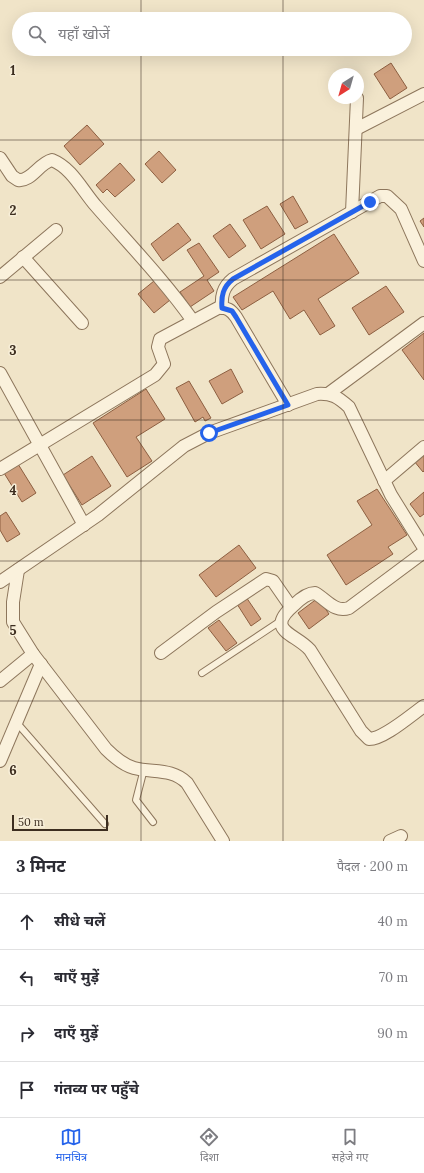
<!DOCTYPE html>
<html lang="hi">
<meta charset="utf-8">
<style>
:root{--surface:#fff;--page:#f2f2f3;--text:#2b2b33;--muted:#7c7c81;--line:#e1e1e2;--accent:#2563eb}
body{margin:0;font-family:Lora,"Noto Sans Devanagari",serif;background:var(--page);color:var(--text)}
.compass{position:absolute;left:328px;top:68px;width:36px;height:36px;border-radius:50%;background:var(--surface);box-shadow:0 4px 16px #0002;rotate:217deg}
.scale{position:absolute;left:12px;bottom:10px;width:96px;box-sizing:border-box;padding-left:4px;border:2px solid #3d2e20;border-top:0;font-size:11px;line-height:14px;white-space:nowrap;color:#3d2e20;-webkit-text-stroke:3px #f7eed8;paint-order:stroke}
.stop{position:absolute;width:12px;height:12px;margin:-9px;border:3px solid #2563eb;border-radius:50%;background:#fff}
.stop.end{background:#2563eb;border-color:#fff;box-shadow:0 1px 4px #0008}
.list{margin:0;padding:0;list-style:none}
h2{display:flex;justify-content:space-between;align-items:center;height:52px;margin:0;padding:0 16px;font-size:17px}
h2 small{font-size:13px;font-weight:400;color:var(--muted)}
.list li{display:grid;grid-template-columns:26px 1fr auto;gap:12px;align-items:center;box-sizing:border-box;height:56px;padding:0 16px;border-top:1px solid var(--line)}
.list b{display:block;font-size:15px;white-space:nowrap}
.list em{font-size:13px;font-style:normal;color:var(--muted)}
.icon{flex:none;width:22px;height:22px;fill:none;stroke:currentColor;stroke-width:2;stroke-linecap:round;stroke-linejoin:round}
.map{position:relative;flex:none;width:424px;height:841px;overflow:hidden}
.search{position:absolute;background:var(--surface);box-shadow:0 4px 16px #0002;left:12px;right:12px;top:12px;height:44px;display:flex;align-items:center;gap:10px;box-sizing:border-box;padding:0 14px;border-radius:22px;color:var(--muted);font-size:15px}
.sheet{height:276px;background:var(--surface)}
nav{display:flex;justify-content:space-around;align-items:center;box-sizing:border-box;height:56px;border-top:1px solid var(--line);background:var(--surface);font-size:11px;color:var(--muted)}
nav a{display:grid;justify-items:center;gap:2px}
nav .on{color:var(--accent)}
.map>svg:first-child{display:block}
.building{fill:#cf9f7d;stroke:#8d5f41}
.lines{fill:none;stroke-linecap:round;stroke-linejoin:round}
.service-casing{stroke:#8d765c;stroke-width:8}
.minor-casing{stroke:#8d765c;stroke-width:14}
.service{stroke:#faf1dc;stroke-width:6}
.minor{stroke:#faf1dc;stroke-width:12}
.route{stroke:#2563eb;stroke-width:5}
.grid{fill:none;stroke:#3d2e20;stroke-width:1;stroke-opacity:0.55}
.grid-label{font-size:13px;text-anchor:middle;font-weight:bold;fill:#3d2e20;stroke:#f7eed8;stroke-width:3;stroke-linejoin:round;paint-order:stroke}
</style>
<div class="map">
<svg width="424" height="841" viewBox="0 0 424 841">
<rect width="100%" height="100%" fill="#f0e4c8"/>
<g class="building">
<polygon points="391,63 407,88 390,99 374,74"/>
<polygon points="87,125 104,144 80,165 64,146"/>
<polygon points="159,151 176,170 162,183 145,164"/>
<polygon points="120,163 135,180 115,197 107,189 103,193 96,185"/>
<polygon points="293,196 308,222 295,229 280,204"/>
<polygon points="267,206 285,234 261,249 243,220"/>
<polygon points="424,218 424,227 420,221"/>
<polygon points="178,223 191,240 163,261 151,244"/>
<polygon points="230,224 246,246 229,258 213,236"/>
<polygon points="334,234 359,273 318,299 335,326 320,335 304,310 290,319 273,291 242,310 233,297"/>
<polygon points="199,243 219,272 207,280 214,291 190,307 180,292 204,276 187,250"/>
<polygon points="154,281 170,300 154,313 138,294"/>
<polygon points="386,286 404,312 369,335 352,308"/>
<polygon points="424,333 424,380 402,350"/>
<polygon points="231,369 243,392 222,404 209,381"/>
<polygon points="189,381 211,418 205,421 203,417 195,422 176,388"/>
<polygon points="146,389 165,419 136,437 152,461 127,477 93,423"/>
<polygon points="424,452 424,471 423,472 414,461"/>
<polygon points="92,456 111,486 82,505 63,475"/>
<polygon points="18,464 36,493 22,502 4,473"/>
<polygon points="377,489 407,535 388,547 393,554 346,585 327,555 372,525 357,501"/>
<polygon points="424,492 424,514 420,517 410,504"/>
<polygon points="6,512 20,534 7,542 0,530 0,516"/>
<polygon points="239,545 256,568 216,597 199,575"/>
<polygon points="246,597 261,619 251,626 237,604"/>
<polygon points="318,598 329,614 309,629 298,613"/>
<polygon points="219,620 237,643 226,651 208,628"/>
</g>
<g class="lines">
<defs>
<g id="service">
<polyline points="202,673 282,620"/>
<polyline points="17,723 105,824"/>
<polyline points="144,769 136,800 153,822"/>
</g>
<g id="minor">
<polyline points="356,129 424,94"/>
<path d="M0,158L12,176L18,180C31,182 39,163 52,160C72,168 82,190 96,206C129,244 164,280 193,321"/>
<polyline points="352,212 357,98"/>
<polyline points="23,257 82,323"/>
<polyline points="0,277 56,230"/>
<path d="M222,308C221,296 223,287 233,279L380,196H387L401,209L424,261"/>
<polyline points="0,373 84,525"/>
<polyline points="328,394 424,323"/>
<path d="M0,469L155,375L164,364L158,347L160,339L218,308C227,307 231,310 236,317L288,405"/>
<polyline points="384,481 424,447"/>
<path d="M424,552L349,608C335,613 327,600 315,593C307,593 300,599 294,605C264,631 295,633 310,650L361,731L369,739C384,739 411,715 424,706"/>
<path d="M18,570L13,602V622L33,654L106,749C114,757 123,765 134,768C153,773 172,768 187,783L223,841"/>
<path d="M0,582L98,515L184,446L209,433L317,394C332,393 338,397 349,407L391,495L424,548"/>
<polyline points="161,653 216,612 266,579 273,581 291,607"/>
<polyline points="0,681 33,654"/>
<polyline points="0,761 41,664"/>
<polyline points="390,841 401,836"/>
</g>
</defs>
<use href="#service" class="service-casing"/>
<use href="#minor" class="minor-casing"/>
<use href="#service" class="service"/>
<use href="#minor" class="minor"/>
</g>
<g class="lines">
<path class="route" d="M209,433L288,405L236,317L232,311L222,308C221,296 223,287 233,279L370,202"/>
</g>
<path class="grid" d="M141,0V19M283,0V19M141,49V841M283,49V841M0,140H424M0,280H424M0,420H424M0,561H424M0,701H424"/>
<g class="grid-label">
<text x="13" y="75">1</text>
<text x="13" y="215">2</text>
<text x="13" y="355">3</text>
<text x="13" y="495">4</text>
<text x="13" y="635">5</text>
<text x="13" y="775">6</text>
</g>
</svg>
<svg class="compass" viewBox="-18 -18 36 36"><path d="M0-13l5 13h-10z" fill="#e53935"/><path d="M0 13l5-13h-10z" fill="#7c7c81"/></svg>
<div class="scale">50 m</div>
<div class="stop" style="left:209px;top:433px"></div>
<div class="stop end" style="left:370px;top:202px"></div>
<div class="search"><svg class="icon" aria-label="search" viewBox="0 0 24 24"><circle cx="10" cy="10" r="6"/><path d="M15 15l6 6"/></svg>यहाँ खोजें</div>
</div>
<section class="sheet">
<h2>3 मिनट<small>पैदल · 200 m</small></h2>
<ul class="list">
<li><svg class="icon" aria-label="ahead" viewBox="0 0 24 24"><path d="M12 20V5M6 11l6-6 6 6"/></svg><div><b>सीधे चलें</b></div><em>40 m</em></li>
<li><svg class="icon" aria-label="left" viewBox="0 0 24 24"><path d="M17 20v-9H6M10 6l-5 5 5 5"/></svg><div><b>बाएँ मुड़ें</b></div><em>70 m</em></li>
<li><svg class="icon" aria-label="right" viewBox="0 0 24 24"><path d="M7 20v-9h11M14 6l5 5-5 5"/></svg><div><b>दाएँ मुड़ें</b></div><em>90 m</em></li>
<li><svg class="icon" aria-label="arrive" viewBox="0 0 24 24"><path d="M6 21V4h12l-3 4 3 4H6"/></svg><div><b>गंतव्य पर पहुँचे</b></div></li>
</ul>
</section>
<nav>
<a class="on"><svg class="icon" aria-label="map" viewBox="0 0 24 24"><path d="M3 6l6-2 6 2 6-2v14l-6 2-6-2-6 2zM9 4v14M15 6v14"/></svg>मानचित्र</a>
<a><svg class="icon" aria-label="directions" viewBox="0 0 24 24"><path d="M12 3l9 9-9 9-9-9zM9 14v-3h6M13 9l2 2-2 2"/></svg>दिशा</a>
<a><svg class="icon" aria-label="saved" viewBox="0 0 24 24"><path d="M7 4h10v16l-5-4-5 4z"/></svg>सहेजे गए</a>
</nav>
